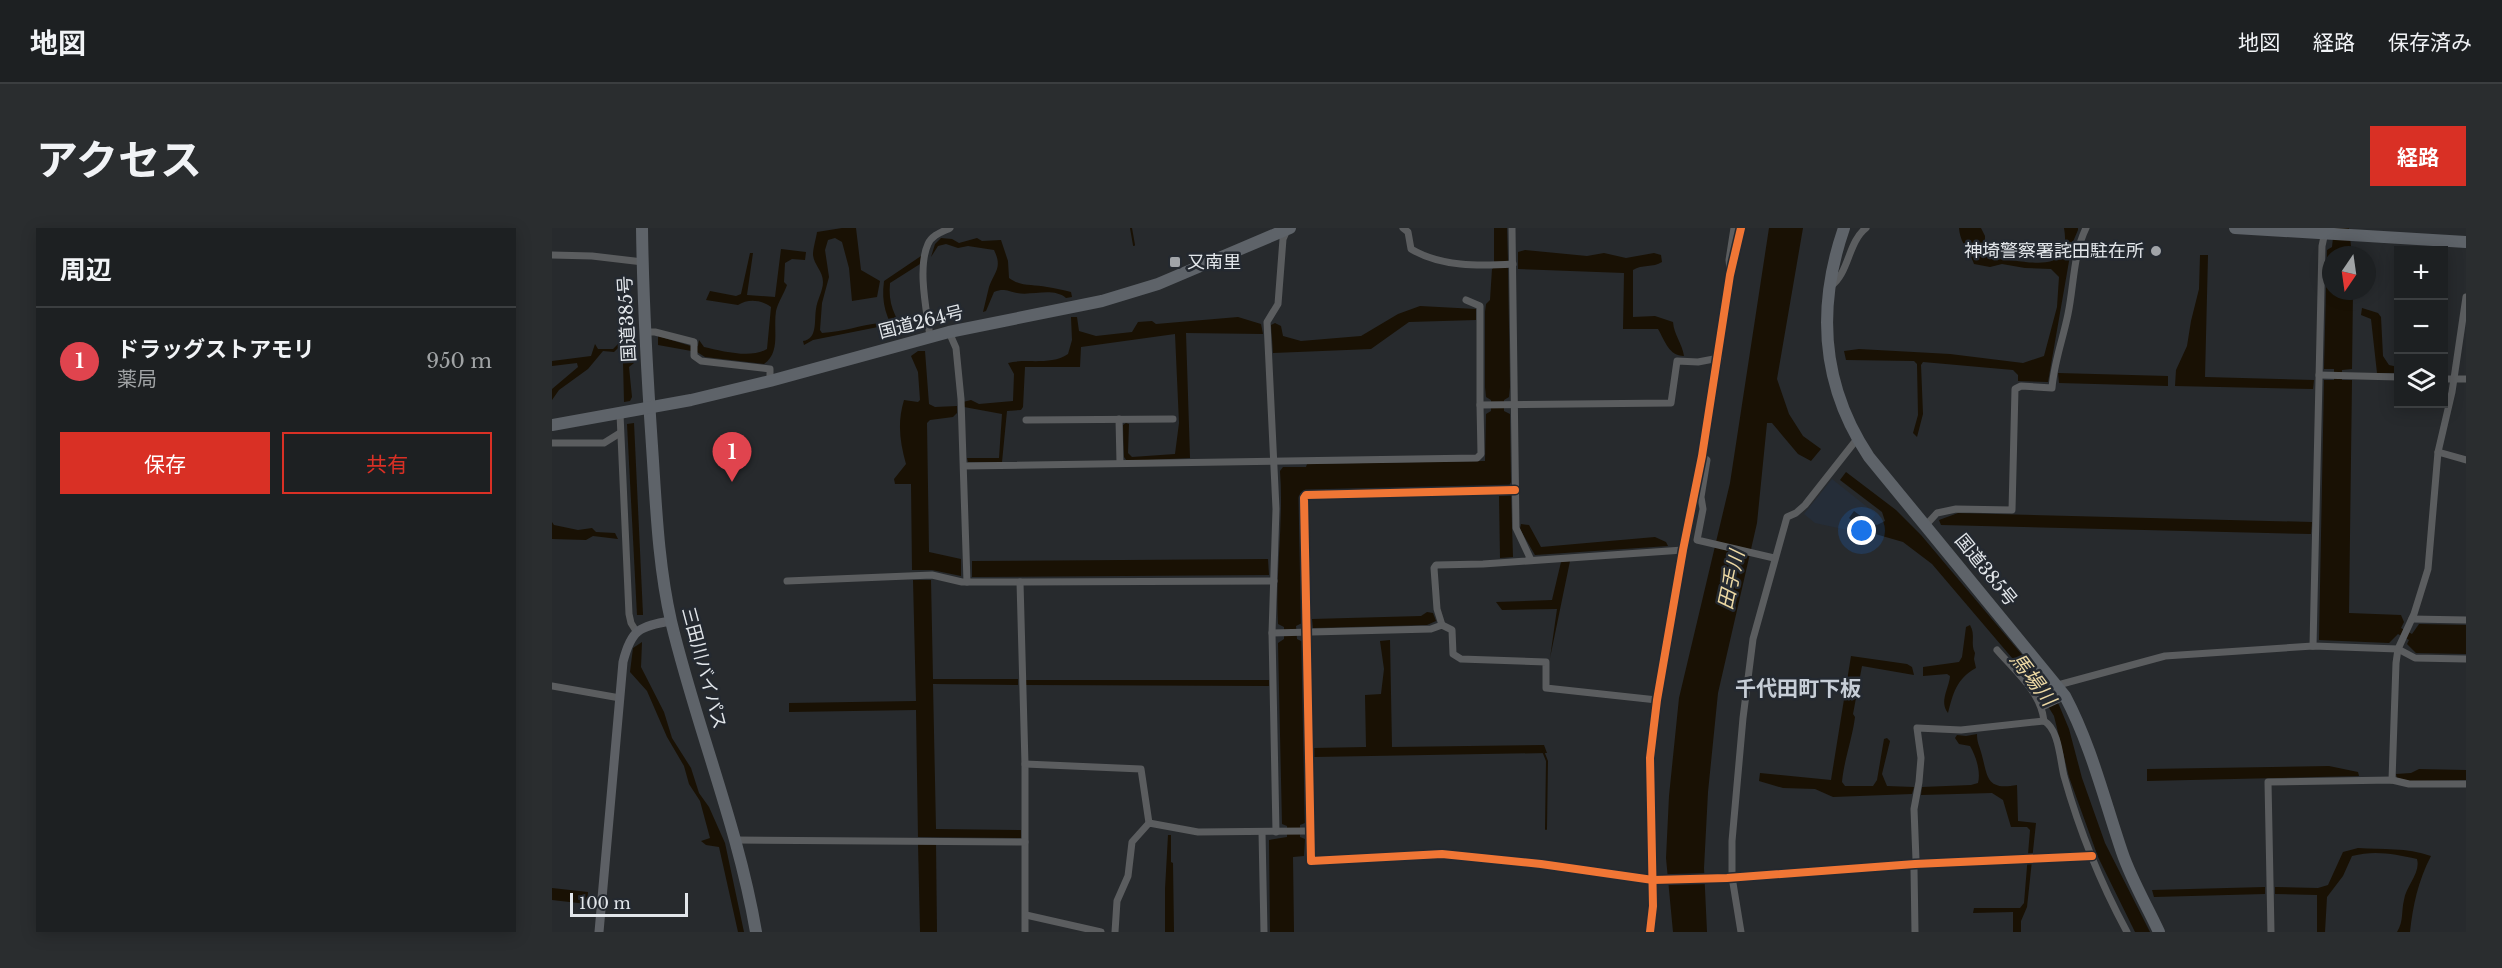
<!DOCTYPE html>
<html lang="ja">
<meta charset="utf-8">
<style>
:root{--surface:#1d2022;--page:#2a2d2f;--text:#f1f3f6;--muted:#a0a3a5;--line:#3b3e40;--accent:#d93025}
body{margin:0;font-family:"Libre Baskerville","Noto Sans JP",serif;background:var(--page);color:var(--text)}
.controls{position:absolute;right:18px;top:18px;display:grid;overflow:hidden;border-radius:0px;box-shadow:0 3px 15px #0003}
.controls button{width:54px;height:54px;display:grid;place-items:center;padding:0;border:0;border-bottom:2px solid var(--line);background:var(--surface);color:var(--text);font:30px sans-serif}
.compass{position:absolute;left:1770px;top:18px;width:54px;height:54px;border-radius:50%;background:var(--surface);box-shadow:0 3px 15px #0003;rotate:193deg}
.scale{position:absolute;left:18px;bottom:15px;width:118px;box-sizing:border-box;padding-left:6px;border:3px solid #e2e6ea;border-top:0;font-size:16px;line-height:21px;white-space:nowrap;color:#e2e6ea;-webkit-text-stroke:4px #242930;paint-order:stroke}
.you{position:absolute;left:1310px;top:303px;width:21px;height:21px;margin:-15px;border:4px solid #fff;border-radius:50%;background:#1a73e8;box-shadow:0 0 0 9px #1a73e833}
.badge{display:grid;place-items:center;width:39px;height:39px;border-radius:50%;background:var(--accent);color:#fff;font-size:20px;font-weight:700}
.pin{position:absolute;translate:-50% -50px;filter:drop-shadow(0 2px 3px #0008)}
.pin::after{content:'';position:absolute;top:32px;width:21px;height:18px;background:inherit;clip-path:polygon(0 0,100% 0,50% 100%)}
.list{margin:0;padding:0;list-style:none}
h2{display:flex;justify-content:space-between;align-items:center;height:78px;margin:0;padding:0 24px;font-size:26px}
h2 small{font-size:20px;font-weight:400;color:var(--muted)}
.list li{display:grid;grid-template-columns:39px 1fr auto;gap:18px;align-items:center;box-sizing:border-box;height:108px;padding:0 24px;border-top:2px solid var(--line)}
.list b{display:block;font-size:22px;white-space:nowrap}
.list p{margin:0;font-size:20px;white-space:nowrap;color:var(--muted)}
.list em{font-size:20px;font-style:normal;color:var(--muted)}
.actions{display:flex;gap:12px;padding:18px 24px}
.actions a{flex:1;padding:14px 0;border:2px solid var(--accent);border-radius:0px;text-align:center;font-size:21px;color:var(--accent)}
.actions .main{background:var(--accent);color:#fff}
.icon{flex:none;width:33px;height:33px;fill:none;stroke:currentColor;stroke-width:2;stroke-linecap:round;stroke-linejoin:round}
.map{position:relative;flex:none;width:1914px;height:704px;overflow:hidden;border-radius:0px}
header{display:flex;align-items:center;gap:36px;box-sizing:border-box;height:84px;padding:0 30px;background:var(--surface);border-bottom:2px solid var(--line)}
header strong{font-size:28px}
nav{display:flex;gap:33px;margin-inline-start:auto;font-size:21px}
.intro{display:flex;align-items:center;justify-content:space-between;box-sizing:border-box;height:144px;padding:0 36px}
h1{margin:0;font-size:42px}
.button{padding:15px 27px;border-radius:0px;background:var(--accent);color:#fff;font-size:21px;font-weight:700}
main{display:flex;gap:36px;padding:0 36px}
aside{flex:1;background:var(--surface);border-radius:0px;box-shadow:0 3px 15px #0003}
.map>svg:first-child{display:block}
.built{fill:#252d38}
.water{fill:#191104}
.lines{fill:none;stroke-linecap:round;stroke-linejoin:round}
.stream{stroke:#191104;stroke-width:2}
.street{stroke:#5b5d5f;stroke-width:7}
.secondary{stroke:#5d6065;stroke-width:9}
.highway{stroke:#5e6369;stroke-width:12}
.cycleway-casing{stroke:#242930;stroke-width:11}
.cycleway{stroke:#f07635;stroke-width:8}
.poi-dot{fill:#a1a4a8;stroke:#242930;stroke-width:2}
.labels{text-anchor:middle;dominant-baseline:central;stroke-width:5;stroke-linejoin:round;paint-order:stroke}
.poi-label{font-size:18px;fill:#e2e6ea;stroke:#242930;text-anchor:end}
.street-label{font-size:18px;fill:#e2e6ea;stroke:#242930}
.water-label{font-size:20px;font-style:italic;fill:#ecd8a3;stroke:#242930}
.quarter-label{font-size:21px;font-weight:bold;fill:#c7ced7;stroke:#242930}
</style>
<header>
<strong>地図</strong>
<nav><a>地図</a><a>経路</a><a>保存済み</a></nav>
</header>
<div class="intro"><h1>アクセス</h1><a class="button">経路</a></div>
<main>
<aside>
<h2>周辺<small></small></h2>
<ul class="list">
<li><span class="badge" style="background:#e0444e">1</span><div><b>ドラッグストアモリ</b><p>薬局</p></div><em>950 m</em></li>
</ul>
<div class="actions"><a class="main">保存</a><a>共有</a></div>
</aside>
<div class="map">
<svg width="1914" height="704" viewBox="0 0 1914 704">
<rect width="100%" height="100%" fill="#272a2d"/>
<polygon class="built" points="1280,251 1324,286 1306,310 1295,302 1263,295 1252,286"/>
<g class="water">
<path d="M290,0H304L309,42L328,53L325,69L300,73L297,40L290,14L283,10L276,12L273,22L277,49L270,75L268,102L270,105C291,104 308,97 328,95L331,98L261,112L252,117L251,113C266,111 262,92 264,81C265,72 271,63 271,54C271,43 262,37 261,27C261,20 264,11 265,4Z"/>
<path d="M942,0H955L956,33L954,38L956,40L958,159L957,169L952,172V183L958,186V195L959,254L957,258L748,265L750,395L744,398L745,411L751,414L753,595L748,597V609L753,611L752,628L741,629L742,704H718L717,612L735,609V598L730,596L726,415L732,411V399L726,396C723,345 732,294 728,243L731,239H754L755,236L933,233L934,186L939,183V172L934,169L933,159V84L934,76L938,72L940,41L944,38L942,33Z"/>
<polygon points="1217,0 1251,0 1225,151 1237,186 1251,208 1269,221 1259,233 1246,226 1220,195 1215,195 1205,295 1166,465 1156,564 1152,640 1155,704 1121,704 1114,630 1117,568 1127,470 1178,255"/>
<path d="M1407,0H1429L1433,8V27L1438,31C1469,29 1521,53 1512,0H1526V2L1520,16L1496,154L1466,153V147L1461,142L1371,134L1369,137L1371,186L1365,209L1361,205L1366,187L1365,136L1362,133L1294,132L1292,123L1307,121L1398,126L1471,135L1492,128L1505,79L1507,49L1499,41L1473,40L1450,36L1438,39L1422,36C1417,22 1408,15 1407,0Z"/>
<polygon points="1782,0 1797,0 1800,27 1779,27 1779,63 1801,63 1800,141 1790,142 1790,152 1800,152 1797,385 1849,387 1852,394 1849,400 1860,406 1867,396 1914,397 1914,426 1864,425 1855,416 1857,412 1846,406 1837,415 1767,412 1772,152 1782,152 1782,141 1772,141 1775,22 1780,19"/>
<path d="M389,10L400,11L407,15L425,10L430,13L449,12L456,33L457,50C469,59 481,56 495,59C503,60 511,62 519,64L520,69L514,70C501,59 480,68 465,65C455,63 452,60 442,64L434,83L431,84C433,76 435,67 437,59C442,44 451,40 442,22L416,18L406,20L394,16L386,18L379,29L383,16Z"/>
<path d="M229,21L254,24L253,32L240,31L233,35L232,54L235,57C232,66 226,74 224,83C221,102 229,124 212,136L153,129L145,124L106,117V108L142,119L146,118L147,112L152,119C170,123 199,131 215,121L219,79C210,72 196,70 186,77L154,72L158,63L184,68L189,66L198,25H201L195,67L223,69Z"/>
<path d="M973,22L1035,28L1052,25L1074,30L1102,25L1109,27L1110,34C1101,40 1090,36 1081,42V89L1103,88L1121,94C1122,107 1130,115 1132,128C1117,128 1113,113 1106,101H1071L1072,45L966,41V24Z"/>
<polygon points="1648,27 1656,27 1653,149 1762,152 1761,161 1623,158 1624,142 1635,118 1639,93 1647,61"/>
<path d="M369,28L368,36L338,55C336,75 342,88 354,105L347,109C334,91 329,75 332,53Z"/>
<polygon points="868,78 924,81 924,92 857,94 819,121 721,125 719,97 723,95 729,98 731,108 749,113 809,108 846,86"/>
<polygon points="1810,80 1826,85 1829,89 1831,128 1837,137 1846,139 1846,145 1825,145 1819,91 1809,87"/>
<path d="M519,89H525L527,103L544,108L580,104L586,94L600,93L604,96L686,89L709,96L711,106L634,105L638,230L575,233L572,229L571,197L574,195L577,196L576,225L580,229L623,226L627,195L623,106L529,119L528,139H473L471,179L469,182L455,183L450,234H416L415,230H447L450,186L412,179L411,174L419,172L427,176L461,173L462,146L456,135C475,130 498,138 516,126L520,112Z"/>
<polygon points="78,107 83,110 82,135 77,139 80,169 78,173 72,174 71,134"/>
<polygon points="68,114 67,119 62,124 51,123 36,141 7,162 0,172 0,161 26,139 25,135 0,138 0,133 39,128 43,116 46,121 61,121"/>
<path d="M366,123H373L377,176L383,179L405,178V185L401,189L378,192L375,195L377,324L409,331V348L380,342H360L359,256H343L342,251L354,236C348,214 345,195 352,172L366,174L368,172L366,144L359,128Z"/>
<polygon points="1506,145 1616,148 1616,158 1507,155"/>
<polygon points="82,195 91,387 85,387 75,196"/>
<polygon points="1294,244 1344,282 1369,307 1488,448 1507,477 1517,501 1530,550 1553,615 1598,704 1583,704 1546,629 1517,549 1502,488 1483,457 1380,336 1351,314 1313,303 1297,290 1302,283 1318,295 1325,297 1333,293 1330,284 1288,252"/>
<polygon points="959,267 961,329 948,330 947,268"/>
<polygon points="1406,285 1760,294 1759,306 1389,297 1387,292"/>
<polygon points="0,294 2,297 26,302 40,300 44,304 63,305 66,311 41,308 34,312 0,311"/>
<polygon points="969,296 977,297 989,319 1103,309 1114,314 1116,318 983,327 968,301"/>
<polygon points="716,331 717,347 420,349 420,333"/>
<polygon points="1018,333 998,430 1005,381 950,382 944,374 1000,372 1009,334"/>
<polygon points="361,352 379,352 381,451 466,451 466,457 381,456 384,601 469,602 469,610 366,609 364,482 237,484 237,475 364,473"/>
<polygon points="875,384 881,385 884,393 875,397 761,400 760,391 869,388"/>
<path d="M1418,397C1424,407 1418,416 1423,425L1422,431L1424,440C1404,451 1401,466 1396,485C1387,473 1397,461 1398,448L1395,446L1371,448V439L1407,434L1410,429L1414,399Z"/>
<polygon points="838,412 840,519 992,517 995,525 762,529 761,520 814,519 813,467 829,466 832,441 828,413"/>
<polygon points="90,414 89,439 112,484 120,510 139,540 147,565 157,579 173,615 192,704 186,704 167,619 154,617 149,613 158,610 148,573 137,556 132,538 115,509 95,463 78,444 81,420"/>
<path d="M1299,428L1355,436L1360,439L1362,447L1310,438L1301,486L1303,489C1300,512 1292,532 1290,554L1293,558H1321L1325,552L1332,511L1335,510L1338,513L1330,546L1335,558L1362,559L1360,566L1281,569L1263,561L1231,560L1207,553L1208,545L1279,552Z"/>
<polygon points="474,452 717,452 717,458 474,457"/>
<path d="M1425,506C1425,514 1427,517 1429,524C1436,548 1433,563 1465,557L1466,593L1484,595L1475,679L1469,693V704H1461V684L1421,685L1422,680H1468L1472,675L1478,602L1475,599H1459L1451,572L1440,565L1369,567L1370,559L1419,557L1426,555C1429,544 1424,528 1418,518L1407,516L1403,510L1405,507L1414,508Z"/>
<polygon points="1777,538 1806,544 1807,548 1595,553 1595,541"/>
<polygon points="1867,541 1914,542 1914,552 1858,553 1845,550 1844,546 1859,545"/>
<polygon points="616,607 619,607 619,634 621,635 622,704 613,704 613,661"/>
<polygon points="366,615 384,615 385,704 368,704"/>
<path d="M1806,620C1831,622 1854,619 1879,628C1866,653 1861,677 1858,704H1845C1852,692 1849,684 1852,672C1854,658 1869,645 1865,631C1842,626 1823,622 1800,628L1791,648L1775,669L1773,704H1765V667L1723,666V659L1766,660L1776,657L1791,624Z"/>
<polygon points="1713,659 1713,666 1602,669 1600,662"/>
<polygon points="0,660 36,664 35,676 0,672"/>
</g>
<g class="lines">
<g class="stream">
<polyline points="579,0 582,17"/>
<polyline points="991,523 995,533 994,601"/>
</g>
<g class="street">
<path d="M851,0L856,4L859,21C889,39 927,38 961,36"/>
<polyline points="960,0 964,300 979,332"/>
<polyline points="0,27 40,28 91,34"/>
<polyline points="1178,42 1177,32 1182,0"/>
<path d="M1279,58C1297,45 1296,14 1314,0"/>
<polyline points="914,72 928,78 928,177"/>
<polyline points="93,104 103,104 142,114 142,128 149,133 218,141 218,153"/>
<polyline points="397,104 404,120 409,171 415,354"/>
<path d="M378,109C375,84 365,40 376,16C380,7 390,4 398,0"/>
<polyline points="1767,147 1846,149"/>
<polyline points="1892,151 1914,151"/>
<polyline points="68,186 77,386 79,395 84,403"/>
<polyline points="567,191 568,235"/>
<polyline points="474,192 621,191"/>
<polyline points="0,215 52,215 68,205"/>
<polyline points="1886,224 1914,232"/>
<polyline points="1150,228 1155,232 1149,269 1151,281 1145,312 1222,330"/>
<polyline points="412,238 925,230 929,226 928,177 1119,175 1125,133 1146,134 1167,130"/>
<polyline points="963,262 754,267 752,270 759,633 890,626 989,636 1101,652 1175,650 1363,636 1540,628"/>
<path d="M1374,297L1385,285L1404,281L1460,282L1463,161L1469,158L1500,160C1502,134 1511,111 1516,86C1522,57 1521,27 1534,0"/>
<polyline points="235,353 380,347 410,354 468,354 473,536 473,704"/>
<polyline points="468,354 722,353"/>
<polyline points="1860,391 1914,392"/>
<polyline points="890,397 885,381 882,340 884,337 931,336 1131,322"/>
<polyline points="720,405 879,401 890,397 900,402 901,426 909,431 994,434 994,460 1105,472"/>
<polyline points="1761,418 1770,18 1773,4"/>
<path d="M1445,422C1463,443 1489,464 1492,493"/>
<polyline points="1506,457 1613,428 1761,418 1846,421 1863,430 1914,431"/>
<polyline points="0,458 68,470"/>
<polyline points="1490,479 1513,468"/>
<polyline points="473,536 589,541 597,595"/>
<polyline points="1840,552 1844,435 1846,421 1862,386 1876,341 1886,224 1900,164 1914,69"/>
<polyline points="710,604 712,704"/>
<polyline points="724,604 720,405 724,281 715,94 726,76 731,11 735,2"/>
<polyline points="184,612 473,614"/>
<polyline points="474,687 549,704"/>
<polyline points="563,704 565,673 576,648 580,614 597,595 646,604 758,603"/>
<polyline points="1098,704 1101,678 1098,530 1105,472 1131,322 1150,228 1178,47 1189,0"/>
<polyline points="1189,704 1180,649 1180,613 1191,490 1201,411 1235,289 1244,285 1253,277 1305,211"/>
<path d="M1363,704L1362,640L1364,632L1362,581L1367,554L1369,530L1365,500L1409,502L1492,493C1507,501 1508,532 1512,548C1527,601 1549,656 1575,704"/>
<polyline points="1719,704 1716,554 1840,552 1857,556 1914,556"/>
</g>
<path class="secondary" d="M47,704L71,434C79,402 87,398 119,393"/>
<g class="highway">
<path d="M90,0C91,73 95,145 100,218C104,276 106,336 119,393C144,498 186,598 204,704"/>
<path d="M1292,0C1264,81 1269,157 1317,229L1513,468C1539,517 1552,571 1570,624C1579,651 1595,678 1607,704"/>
<polyline points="1683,0 1914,14"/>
<polyline points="0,197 139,172 218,153 397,104 550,73 606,56 738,0"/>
</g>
<defs>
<g id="cycleway">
<polyline points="963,262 754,267 752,270 759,633 890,626 989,636 1101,652 1175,650 1363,636 1540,628"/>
<polyline points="1098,704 1101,678 1098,530 1105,472 1131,322 1150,228 1178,47 1189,0"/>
</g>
</defs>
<use href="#cycleway" class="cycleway-casing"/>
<use href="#cycleway" class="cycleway"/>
</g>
<g class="poi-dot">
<circle cx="1604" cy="23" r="6"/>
<rect x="617" y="28" width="12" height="12" rx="3"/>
</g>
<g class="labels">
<g class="poi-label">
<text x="1592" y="23">神埼警察署詫田駐在所</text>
<text x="635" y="34" text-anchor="start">又南里</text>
</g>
<g class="street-label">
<text transform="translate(75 91) rotate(-93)">国道385号</text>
<text transform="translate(369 94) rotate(-14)">国道264号</text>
<text transform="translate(1434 342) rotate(51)">国道385号</text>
<text transform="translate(152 440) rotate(75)">三田川バイパス</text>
</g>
<g class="water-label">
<text transform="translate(1179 352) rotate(-78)">田手川</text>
<text transform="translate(1481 451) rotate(53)">馬場川</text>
</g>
<g class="quarter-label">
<text x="1246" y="461">千代田町下板</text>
</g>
</g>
</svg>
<div class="controls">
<button>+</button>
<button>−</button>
<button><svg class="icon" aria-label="layers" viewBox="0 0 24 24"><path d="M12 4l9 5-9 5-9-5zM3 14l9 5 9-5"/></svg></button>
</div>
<svg class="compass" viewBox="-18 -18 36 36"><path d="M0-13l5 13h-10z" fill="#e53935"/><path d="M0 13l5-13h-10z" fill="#a0a3a5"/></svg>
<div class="scale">100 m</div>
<div class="you"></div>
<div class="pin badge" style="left:180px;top:254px;background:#e0444e">1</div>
</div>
</main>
